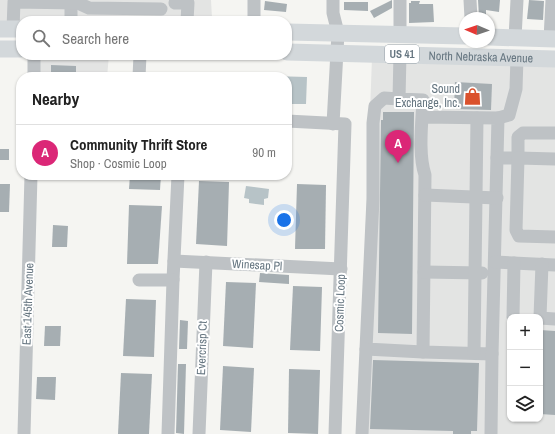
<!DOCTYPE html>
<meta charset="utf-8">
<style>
:root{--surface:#fff;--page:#f2f2f2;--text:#222;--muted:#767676;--line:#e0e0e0;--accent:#db2777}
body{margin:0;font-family:"Archivo Narrow",sans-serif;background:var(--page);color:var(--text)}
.controls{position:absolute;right:12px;bottom:12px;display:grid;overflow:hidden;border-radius:8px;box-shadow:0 1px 3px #0004}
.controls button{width:36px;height:36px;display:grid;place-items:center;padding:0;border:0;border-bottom:1px solid var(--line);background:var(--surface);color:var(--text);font:20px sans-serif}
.compass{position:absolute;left:459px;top:12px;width:36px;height:36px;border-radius:50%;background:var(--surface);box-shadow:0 1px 3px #0004;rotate:272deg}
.you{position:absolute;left:284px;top:220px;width:14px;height:14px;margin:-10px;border:3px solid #fff;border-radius:50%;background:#1a73e8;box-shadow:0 0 0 6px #1a73e833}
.badge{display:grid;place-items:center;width:26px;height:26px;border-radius:50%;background:var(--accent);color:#fff;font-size:13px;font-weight:700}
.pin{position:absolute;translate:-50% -33px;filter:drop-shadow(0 1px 2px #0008)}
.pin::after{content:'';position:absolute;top:21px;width:14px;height:12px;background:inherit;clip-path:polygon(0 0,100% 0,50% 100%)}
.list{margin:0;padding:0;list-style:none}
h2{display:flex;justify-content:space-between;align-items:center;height:52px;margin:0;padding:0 16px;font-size:17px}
h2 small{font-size:13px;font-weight:400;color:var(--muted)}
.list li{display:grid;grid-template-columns:26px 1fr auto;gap:12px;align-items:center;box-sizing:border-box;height:56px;padding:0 16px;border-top:1px solid var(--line)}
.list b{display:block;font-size:15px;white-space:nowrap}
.list p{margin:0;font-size:13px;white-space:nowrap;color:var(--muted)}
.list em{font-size:13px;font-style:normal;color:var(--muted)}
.icon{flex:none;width:22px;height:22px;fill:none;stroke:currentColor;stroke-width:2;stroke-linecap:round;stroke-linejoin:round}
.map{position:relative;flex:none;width:555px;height:434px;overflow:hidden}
.search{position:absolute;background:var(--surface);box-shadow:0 1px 3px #0004;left:16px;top:16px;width:276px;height:44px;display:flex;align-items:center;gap:10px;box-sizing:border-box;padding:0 14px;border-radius:16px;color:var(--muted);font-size:15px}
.panel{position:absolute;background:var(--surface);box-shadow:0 1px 3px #0004;left:16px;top:72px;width:276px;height:108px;border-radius:16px}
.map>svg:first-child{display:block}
.built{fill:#e3e4e3;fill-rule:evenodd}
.water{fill:#b7c3c7}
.building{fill:#a6aeb2}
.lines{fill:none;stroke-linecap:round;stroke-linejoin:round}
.minor{stroke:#bec2c5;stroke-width:13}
.major{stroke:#d3d8db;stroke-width:17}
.labels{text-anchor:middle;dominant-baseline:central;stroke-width:4;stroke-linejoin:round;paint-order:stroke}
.shield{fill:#fff;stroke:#949fa7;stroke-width:1}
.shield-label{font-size:11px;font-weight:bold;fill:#667681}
.street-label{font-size:12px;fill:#667681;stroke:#fff}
.poi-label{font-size:12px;fill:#667681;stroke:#fff;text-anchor:end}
</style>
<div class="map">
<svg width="555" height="434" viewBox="0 0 555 434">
<rect width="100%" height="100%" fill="#f5f5f2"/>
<g class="built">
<polygon points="0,0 211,0 212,18 219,21 21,21 0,24"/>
<polygon points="40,55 109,55 107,77 39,77"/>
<path d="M372,58L555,63V434H358ZM510,317H540V419H510Z"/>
</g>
<g class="water">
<polygon points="162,73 307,77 306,104 287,104 287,77 162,77"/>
<polygon points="246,186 269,189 268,198 264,199 264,205 249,203 249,199 244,198"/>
</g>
<g class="building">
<polygon points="392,0 392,8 374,18 370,11"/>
<polygon points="478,0 500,0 499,12 486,10 486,16 479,17"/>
<polygon points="529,0 544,1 543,20 527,19"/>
<polygon points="265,1 287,4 286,12 264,10"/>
<polygon points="411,1 420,1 419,4 433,4 434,22 409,23 409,3 411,3"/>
<polygon points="344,2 368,2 368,11 344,10"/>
<polygon points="51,65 76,66 76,77 51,77"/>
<polygon points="455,82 492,84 491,110 454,109"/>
<polygon points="383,112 414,112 412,334 378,333 381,123 381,120 383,120"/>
<rect x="0" y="149" width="9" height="11"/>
<polygon points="130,175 161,175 160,190 129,189"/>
<polygon points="199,181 229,182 227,246 196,244"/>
<polygon points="0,184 10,184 9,212 0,212"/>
<polygon points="297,184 326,185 325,249 295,249"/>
<polygon points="129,205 162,206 158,264 127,264"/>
<polygon points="53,225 68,226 67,247 52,247"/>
<polygon points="260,273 289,275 289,284 259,282"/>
<polygon points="226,282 256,283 253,348 223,346"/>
<polygon points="293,286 322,287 320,351 290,350"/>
<polygon points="126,299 156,300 154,357 123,356"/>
<polygon points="180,320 188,321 187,349 179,349"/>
<polygon points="45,326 61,326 60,346 44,346"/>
<polygon points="540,330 555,331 555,415 540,414"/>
<polygon points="373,360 479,363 477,431 471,431 471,434 453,434 453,431 370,429"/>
<polygon points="178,364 186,364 184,434 176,433"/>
<polygon points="223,366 254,368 251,432 220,430"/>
<polygon points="289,369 320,370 318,434 288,433"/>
<polygon points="121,373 152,374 149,434 118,434"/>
<polygon points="37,377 56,377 55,400 36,399"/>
</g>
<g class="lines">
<g class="minor">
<polyline points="176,0 175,3 188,3 187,21"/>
<polyline points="470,0 471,18"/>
<polyline points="71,21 71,3"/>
<polyline points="254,21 254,0"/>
<polyline points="13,29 14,2 78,3 89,8 161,9"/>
<polyline points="400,35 400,0"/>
<polyline points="515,38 517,0"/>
<polyline points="550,39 552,0"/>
<path d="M400,54L399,99L423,100C422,123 418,153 425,175L423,352L492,354L498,118L423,117"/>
<polyline points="34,77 34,55"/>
<polyline points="139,77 140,55"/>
<polyline points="399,99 384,98 375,106 373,123 373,199 366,349 423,352"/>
<polyline points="498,118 509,115 516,89 517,57"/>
<polyline points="287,121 345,124 335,434"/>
<polyline points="333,124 338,33 333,13 333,0"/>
<polyline points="497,158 518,158 518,137 523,133 555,133"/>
<polyline points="555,159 518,158 516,230 519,236 555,237"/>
<polyline points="425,195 497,198"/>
<polyline points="174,261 341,269"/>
<polyline points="495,262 555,265"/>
<polyline points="424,272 482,273"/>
<polyline points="139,280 173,280 178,175"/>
<polyline points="513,317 514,263"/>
<polyline points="540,317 542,264"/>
<polyline points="540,318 555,319"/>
<polyline points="474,353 477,118"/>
<polyline points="24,434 31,175"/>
<polyline points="168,434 173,280"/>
<polyline points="199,434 206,262"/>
<polyline points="362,434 366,349"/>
<polyline points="491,434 492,354"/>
</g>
<g class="major">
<polyline points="0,29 21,29"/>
<polyline points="287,32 465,36"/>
<polyline points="489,37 555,39"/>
<polyline points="0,49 21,49"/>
<path id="s1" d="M287,52L555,59"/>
</g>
</g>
<defs>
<symbol id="shop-bare" viewBox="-9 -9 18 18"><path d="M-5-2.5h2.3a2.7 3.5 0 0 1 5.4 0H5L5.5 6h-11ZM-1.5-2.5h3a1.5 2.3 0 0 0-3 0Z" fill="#da522d" stroke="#fff" stroke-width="2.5" paint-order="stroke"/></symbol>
</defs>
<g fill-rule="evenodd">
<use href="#shop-bare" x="460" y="84" width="25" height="25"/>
</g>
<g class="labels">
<rect class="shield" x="385" y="45" width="34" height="18" rx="3"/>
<g class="shield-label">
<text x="402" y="54">US 41</text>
</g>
<g class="street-label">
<text stroke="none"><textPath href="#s1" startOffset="194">North Nebraska Avenue</textPath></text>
<text transform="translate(257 265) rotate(3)">Winesap Pl</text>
<text transform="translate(340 303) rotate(-88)">Cosmic Loop</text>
<text transform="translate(28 304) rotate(-88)">East 145th Avenue</text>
<text transform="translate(202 348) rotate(-88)">Evercrisp Ct</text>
</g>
<g class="poi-label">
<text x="460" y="89">Sound<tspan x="460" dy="14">Exchange, Inc.</tspan></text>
</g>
</g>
</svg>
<div class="controls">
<button>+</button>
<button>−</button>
<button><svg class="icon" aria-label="layers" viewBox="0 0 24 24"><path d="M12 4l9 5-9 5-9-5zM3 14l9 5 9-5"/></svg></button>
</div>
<svg class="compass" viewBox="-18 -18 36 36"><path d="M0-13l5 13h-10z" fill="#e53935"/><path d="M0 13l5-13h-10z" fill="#767676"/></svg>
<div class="you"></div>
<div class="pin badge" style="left:398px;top:163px">A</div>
<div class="search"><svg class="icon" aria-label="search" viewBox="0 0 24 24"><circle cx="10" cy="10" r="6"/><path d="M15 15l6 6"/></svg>Search here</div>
<section class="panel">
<h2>Nearby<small></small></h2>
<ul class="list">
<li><span class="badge">A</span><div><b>Community Thrift Store</b><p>Shop · Cosmic Loop</p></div><em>90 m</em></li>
</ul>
</section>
</div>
